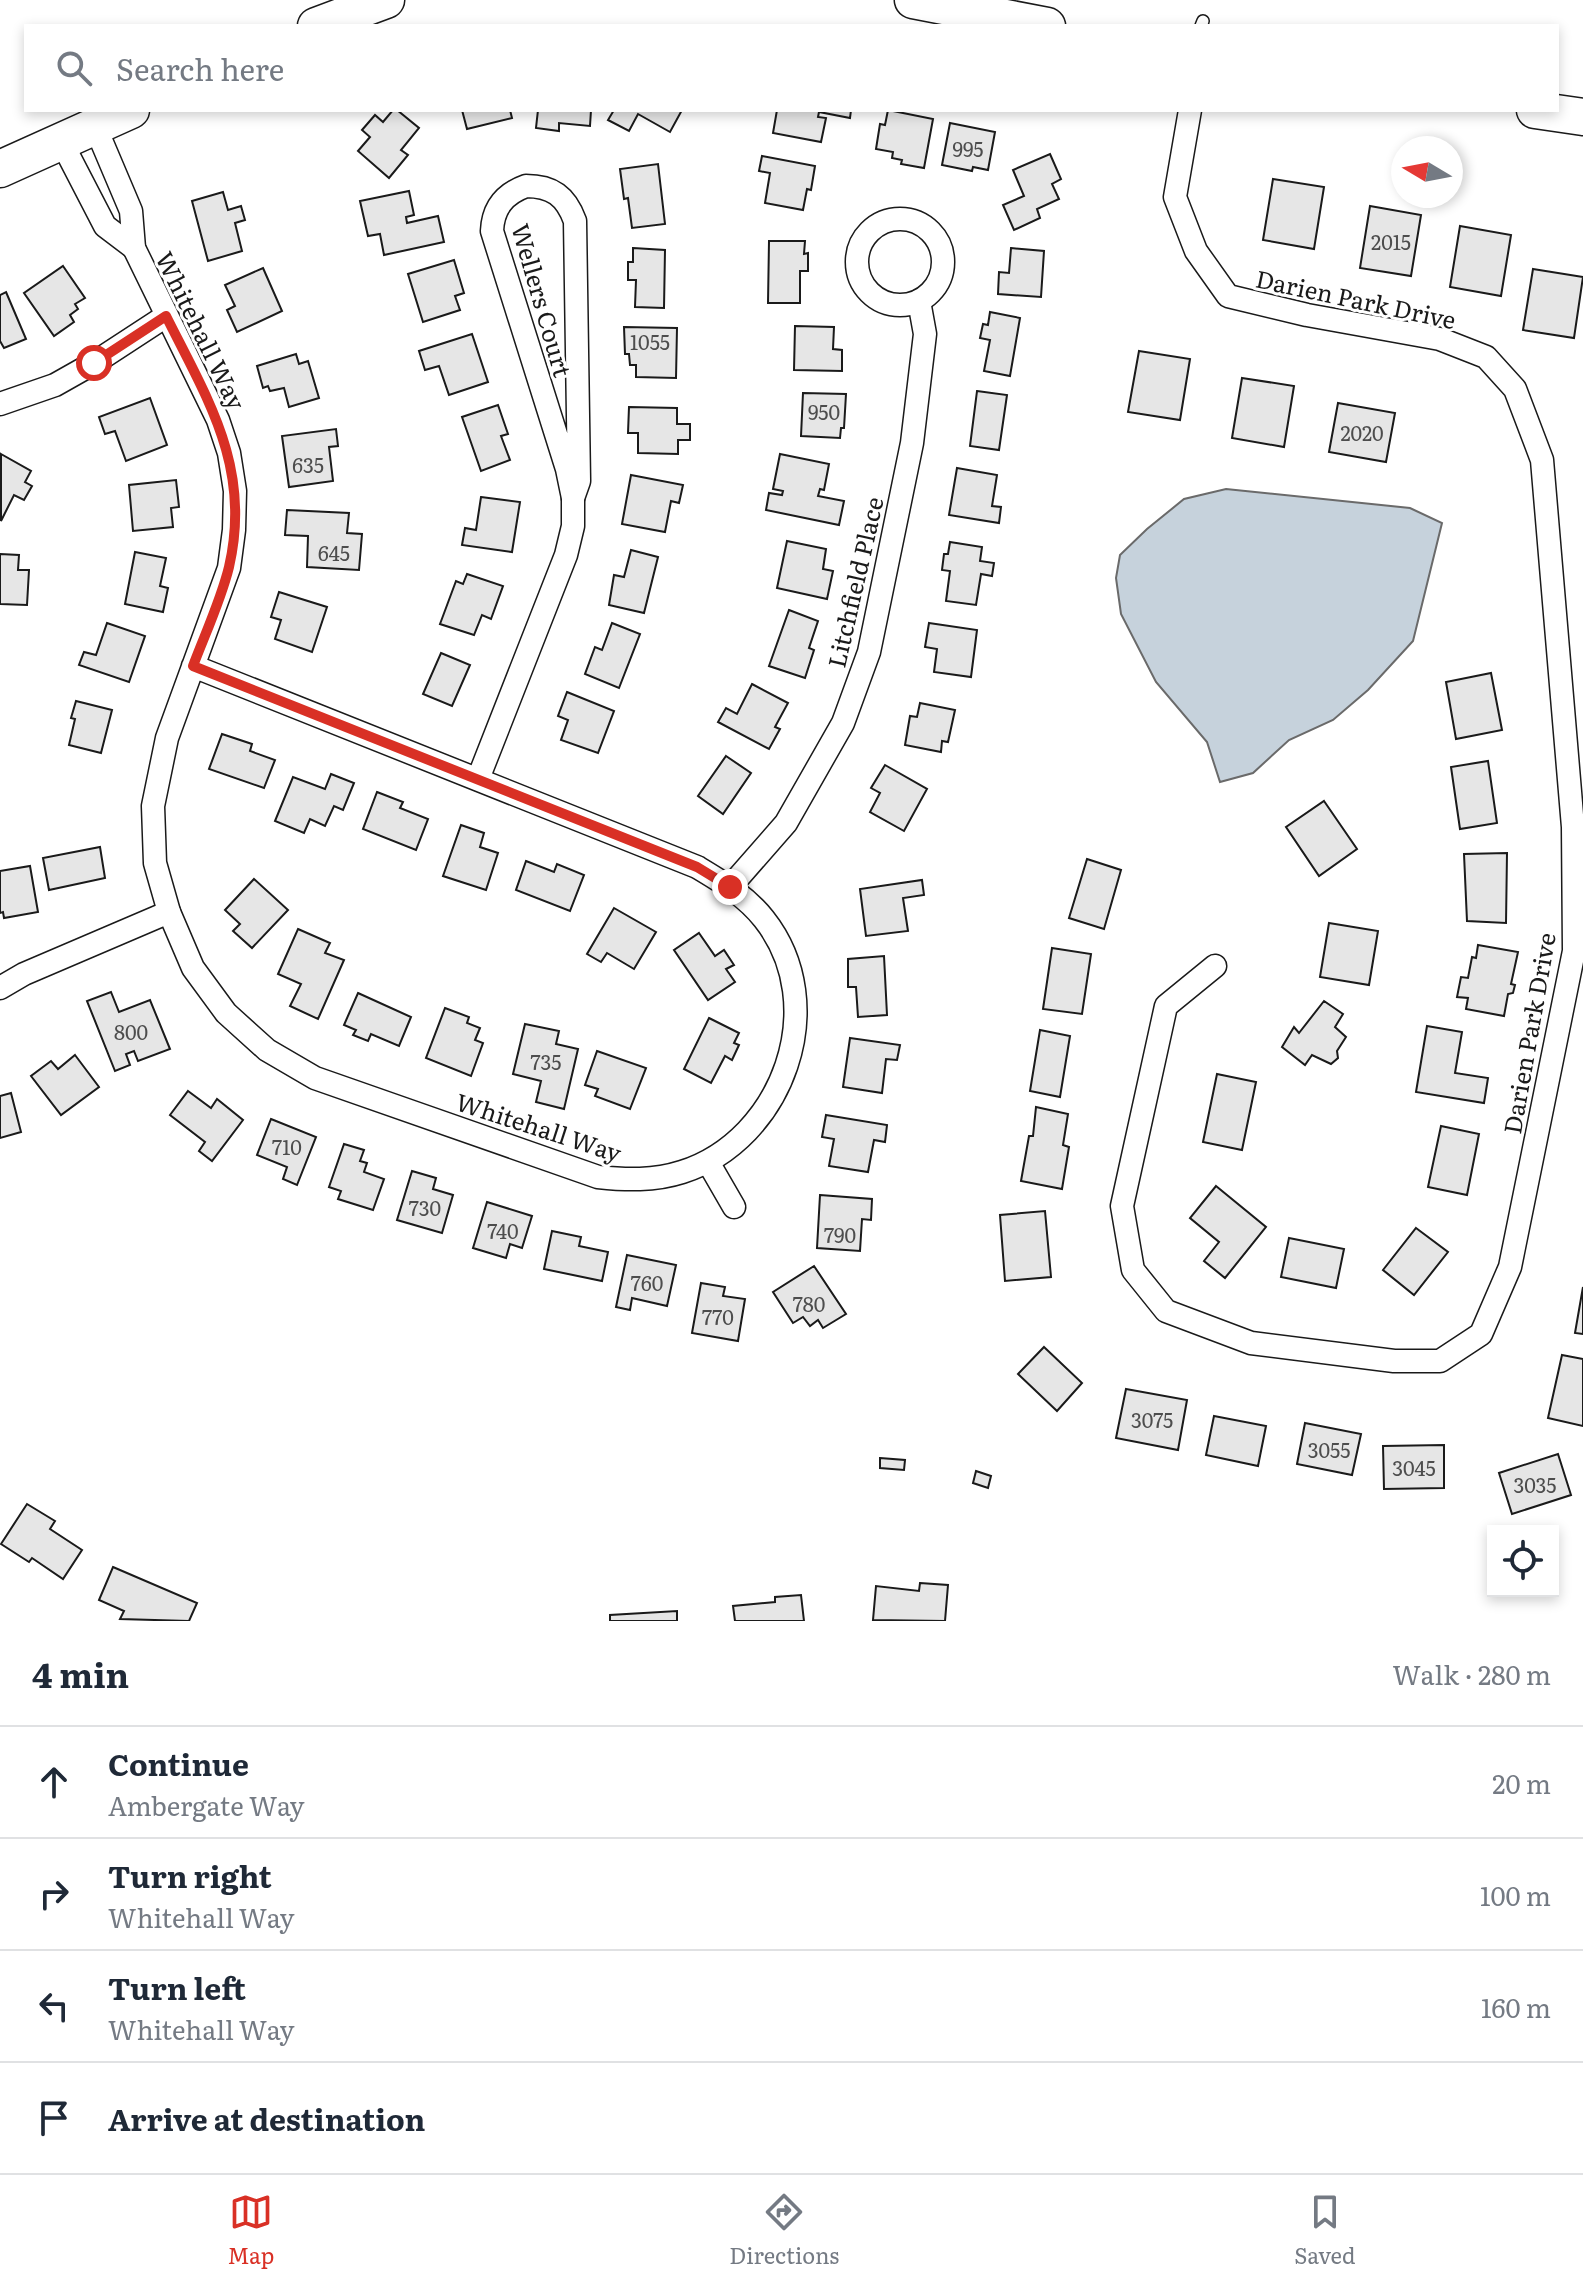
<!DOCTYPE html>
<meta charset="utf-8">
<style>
:root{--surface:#fff;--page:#f6f6f7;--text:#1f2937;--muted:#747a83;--line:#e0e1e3;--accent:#d93025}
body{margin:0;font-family:Literata,serif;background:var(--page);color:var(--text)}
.controls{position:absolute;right:24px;bottom:24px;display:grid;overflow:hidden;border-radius:0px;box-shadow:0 4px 12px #0003}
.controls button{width:72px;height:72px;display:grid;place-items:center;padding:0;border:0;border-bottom:2px solid var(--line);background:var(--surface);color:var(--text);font:40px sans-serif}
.compass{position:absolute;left:1391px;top:136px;width:72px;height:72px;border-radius:50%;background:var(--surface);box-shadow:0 4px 12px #0003;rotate:280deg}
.stop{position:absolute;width:24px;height:24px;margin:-18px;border:6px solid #d93025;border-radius:50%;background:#fff}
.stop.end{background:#d93025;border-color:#fff;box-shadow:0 2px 8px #0008}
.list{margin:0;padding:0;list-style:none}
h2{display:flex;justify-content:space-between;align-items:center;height:104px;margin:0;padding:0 32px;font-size:34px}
h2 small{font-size:26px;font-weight:400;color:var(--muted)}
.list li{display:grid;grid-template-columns:52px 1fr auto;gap:24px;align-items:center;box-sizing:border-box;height:112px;padding:0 32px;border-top:2px solid var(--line)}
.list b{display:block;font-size:30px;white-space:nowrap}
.list p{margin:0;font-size:26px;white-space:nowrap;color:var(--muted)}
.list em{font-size:26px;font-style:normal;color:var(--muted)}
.icon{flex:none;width:44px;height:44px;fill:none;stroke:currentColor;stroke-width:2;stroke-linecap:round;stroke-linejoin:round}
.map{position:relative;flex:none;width:1583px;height:1621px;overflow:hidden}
.search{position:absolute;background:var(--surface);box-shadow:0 4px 12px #0003;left:24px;right:24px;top:24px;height:88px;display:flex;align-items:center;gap:20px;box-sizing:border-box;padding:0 28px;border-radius:0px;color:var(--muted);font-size:30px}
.sheet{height:552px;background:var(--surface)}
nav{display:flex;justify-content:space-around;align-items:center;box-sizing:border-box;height:112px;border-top:2px solid var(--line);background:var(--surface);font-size:22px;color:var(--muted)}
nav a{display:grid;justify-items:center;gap:4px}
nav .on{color:var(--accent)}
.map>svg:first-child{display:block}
.water{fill:#c6d2dc;stroke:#6a6a6a;stroke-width:2}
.building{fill:#e6e6e6;stroke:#1a1a1a;stroke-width:2}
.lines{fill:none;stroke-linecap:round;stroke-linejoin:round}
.service-casing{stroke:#1a1a1a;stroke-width:14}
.minor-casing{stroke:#1a1a1a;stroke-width:25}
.primary-casing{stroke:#1a1a1a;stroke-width:39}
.service{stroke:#fff;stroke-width:11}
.minor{stroke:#fff;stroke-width:22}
.primary{stroke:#fff;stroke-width:36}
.route{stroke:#d93025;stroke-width:10}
.labels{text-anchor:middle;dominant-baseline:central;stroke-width:6;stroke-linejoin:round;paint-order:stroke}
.number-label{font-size:20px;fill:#4d4d4d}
.street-label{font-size:24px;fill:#1a1a1a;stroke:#fff}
</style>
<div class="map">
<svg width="1583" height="1621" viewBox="0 0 1583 1621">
<rect width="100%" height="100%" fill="#fff"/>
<polygon class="water" points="1226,489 1410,508 1442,523 1413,641 1368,690 1333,720 1289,740 1253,773 1220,782 1207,742 1156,682 1121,614 1116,578 1120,555 1147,529 1184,499"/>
<g class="building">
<polygon points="393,110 397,110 419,128 401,150 408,155 389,178 358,151 370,137 362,130 375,115 383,122"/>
<polygon points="462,110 510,110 512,118 467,129"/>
<polygon points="538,110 591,110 590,126 559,123 559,131 536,128"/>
<polygon points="614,110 682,110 670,132 638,114 629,131 608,120"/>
<polygon points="777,110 851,110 850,118 819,112 818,117 826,118 821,142 773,133"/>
<polygon points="888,110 933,119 924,168 901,164 902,160 892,158 893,152 876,149 880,124 885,125"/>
<polygon points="950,123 995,132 988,170 973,167 972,171 942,165"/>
<polygon points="1050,154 1061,179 1052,184 1059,199 1037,209 1040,218 1014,230 1003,205 1024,196 1013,170"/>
<polygon points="762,156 815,166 811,190 807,189 803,210 765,203 770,173 759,171"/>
<polygon points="658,164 665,224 632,228 628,198 624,199 620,169"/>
<polygon points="1273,179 1324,187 1314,249 1263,240"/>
<polygon points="409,191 414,215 406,217 407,223 438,216 444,242 384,255 380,234 368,236 360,201"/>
<polygon points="223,192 228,210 241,206 245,220 235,223 242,251 208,261 192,201"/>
<polygon points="1370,206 1421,215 1411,276 1360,268"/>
<polygon points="1460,226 1511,235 1501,296 1450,287"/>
<polygon points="769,241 805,241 804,254 808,253 808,271 800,271 800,303 768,303"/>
<polygon points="633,248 665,250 664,308 635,307 636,280 628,280 628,262 633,262"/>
<polygon points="1011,248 1044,251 1041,297 998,294 999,272 1009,273"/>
<polygon points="454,260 464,293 455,296 460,310 423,322 408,274"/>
<polygon points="63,266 85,298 75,304 78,309 70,315 74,322 54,336 24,293"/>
<polygon points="263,268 282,311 237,332 227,310 235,306 225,285"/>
<polygon points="1533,269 1583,277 1574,338 1523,330"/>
<polygon points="6,292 26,339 4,348 0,341 0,295"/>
<polygon points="990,312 1020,318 1010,376 984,371 990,340 980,338 983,324 988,325"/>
<polygon points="795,326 834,327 833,349 842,350 842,371 794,370"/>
<polygon points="624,327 677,328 676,378 636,377 636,365 630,365 629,354 625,354"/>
<polygon points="472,334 488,382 449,395 439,366 425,370 419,351"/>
<polygon points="1139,351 1190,359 1180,420 1128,412"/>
<polygon points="296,354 299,364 308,361 319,398 289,407 284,388 270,391 268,386 263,388 257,366"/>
<polygon points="1242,378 1294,386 1284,447 1232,438"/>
<polygon points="977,391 1007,395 999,450 970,446"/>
<polygon points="803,393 846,394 844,428 841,428 840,438 801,436"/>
<polygon points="150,398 167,445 126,461 115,431 105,434 99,417"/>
<polygon points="1338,403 1395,413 1386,462 1329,452"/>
<polygon points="498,405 508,434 501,436 510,460 481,471 462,417"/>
<polygon points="629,407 677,408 677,424 690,424 690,440 678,440 678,454 638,453 638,433 628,433"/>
<polygon points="336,429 338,446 329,447 333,481 289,487 282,436"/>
<polygon points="1,454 31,471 25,482 32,486 24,500 14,495 1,521"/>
<polygon points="780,454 829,464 824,490 820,489 818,496 844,501 839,525 766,510 769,493 782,495 783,491 773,489"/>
<polygon points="957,468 997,475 992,506 1001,507 999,523 949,515"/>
<polygon points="631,475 683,485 679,503 671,501 665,532 622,524"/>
<polygon points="176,480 179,507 171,508 173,527 133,531 129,485"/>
<polygon points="481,497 520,502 512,552 462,545 465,528 476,530"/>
<polygon points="287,510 349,513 347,533 362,534 359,570 307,567 308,536 285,535"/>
<polygon points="787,541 826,549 823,569 833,571 827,599 777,588"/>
<polygon points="950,542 982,547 980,561 994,563 992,576 981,574 976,605 946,601 950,571 942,570 944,554 948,554"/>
<polygon points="631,550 658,557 644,613 609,605 614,575 624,577"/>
<polygon points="135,552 166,558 160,586 168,588 163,612 125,604"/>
<polygon points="0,554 19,555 18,570 29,570 27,605 0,604"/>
<polygon points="467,574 503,586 491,619 482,615 474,635 440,624 456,581 463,584"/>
<polygon points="279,592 327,607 312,652 275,639 281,620 271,617"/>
<polygon points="789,610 818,621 809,648 814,650 805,678 769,666"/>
<polygon points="107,623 145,636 129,682 79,665 84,652 96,655"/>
<polygon points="612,623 640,634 619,688 585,674 595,647 602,650"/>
<polygon points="929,623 977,630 971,677 934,672 937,649 925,647"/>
<polygon points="441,653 470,665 452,706 423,694"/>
<polygon points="1491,673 1502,730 1456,739 1446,682"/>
<polygon points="752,684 788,703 775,727 780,729 769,749 718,722 726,708 737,714"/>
<polygon points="567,692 614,711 598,753 561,740 568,720 558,716"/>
<polygon points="76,701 112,710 101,753 69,745 75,719 71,718"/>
<polygon points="920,703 955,710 948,742 942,741 941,752 905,745 910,716 917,717"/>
<polygon points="222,734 252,744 250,751 275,760 264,788 209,769"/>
<polygon points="726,756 751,773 723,814 698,796"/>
<polygon points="1488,761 1497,823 1460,829 1451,767"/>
<polygon points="885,765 927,789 904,831 870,812 880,793 871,788"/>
<polygon points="331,774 354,783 343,810 334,806 325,826 310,819 304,833 275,821 293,777 325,789"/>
<polygon points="377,792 403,802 400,808 428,819 416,850 363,829"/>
<polygon points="1324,801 1357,849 1319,876 1286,827"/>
<polygon points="461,825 484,833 480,847 498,853 486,890 443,876"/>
<polygon points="100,847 105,878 49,890 43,858"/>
<polygon points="1507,853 1506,923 1467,921 1464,854"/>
<polygon points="1087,859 1121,870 1104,929 1069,918"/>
<polygon points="526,861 554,872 557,864 584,875 570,911 516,890"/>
<polygon points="30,866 38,912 4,918 3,912 0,913 0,871"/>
<polygon points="254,879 288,910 252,948 233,931 240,924 225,910"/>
<polygon points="922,880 924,895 903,898 908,931 866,936 860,889"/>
<polygon points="614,908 656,932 634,969 607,953 601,962 587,954"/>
<polygon points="1329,923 1378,931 1369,985 1320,977"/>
<polygon points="298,929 330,943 325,953 344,960 318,1019 290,1006 301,984 278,974"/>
<polygon points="699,933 715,956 724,950 734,965 726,969 735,982 708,1000 674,950"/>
<polygon points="1478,945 1518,952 1511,984 1515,985 1513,993 1508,994 1504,1016 1466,1009 1468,998 1457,997 1461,977 1468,978 1472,957 1476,958"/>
<polygon points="1052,948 1091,954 1082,1014 1043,1009"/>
<polygon points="884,956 887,1015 858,1017 856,987 848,987 848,959"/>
<polygon points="111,992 119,1012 150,1000 170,1049 138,1061 134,1051 126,1054 130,1065 115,1071 87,1001"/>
<polygon points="358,993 411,1017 399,1046 371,1034 368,1041 353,1035 356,1030 344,1025"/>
<polygon points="1324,1001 1343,1014 1335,1027 1346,1037 1337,1051 1338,1058 1331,1064 1312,1055 1305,1065 1282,1047 1294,1027 1299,1033"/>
<polygon points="445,1008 469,1017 467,1023 480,1028 475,1040 483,1043 471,1076 426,1058"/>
<polygon points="709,1018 739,1033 734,1043 739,1045 732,1060 725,1056 711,1083 684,1069"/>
<polygon points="525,1024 559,1031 556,1044 578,1049 564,1109 536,1102 541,1081 513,1074"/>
<polygon points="1427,1026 1462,1032 1455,1073 1488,1078 1484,1103 1416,1092"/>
<polygon points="1040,1030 1070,1036 1060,1097 1030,1091"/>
<polygon points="850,1038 900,1045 897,1060 886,1059 882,1093 843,1087"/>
<polygon points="597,1051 646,1068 630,1109 595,1096 598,1089 585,1085"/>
<polygon points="75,1055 99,1087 61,1115 31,1076 51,1061 58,1069"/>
<polygon points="1217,1074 1256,1082 1242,1150 1203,1142"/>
<polygon points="188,1091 211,1108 217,1099 243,1120 212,1161 199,1151 205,1142 170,1115"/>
<polygon points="11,1093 21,1132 0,1138 0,1096"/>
<polygon points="1036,1107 1068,1114 1063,1145 1069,1147 1062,1189 1021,1181 1029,1136 1033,1136"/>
<polygon points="826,1115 887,1125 885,1142 874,1140 868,1172 829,1166 834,1139 822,1137"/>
<polygon points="271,1119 316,1137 297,1185 283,1179 287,1167 257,1155"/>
<polygon points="1441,1126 1479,1134 1467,1195 1428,1187"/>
<polygon points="344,1144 364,1150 360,1161 367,1163 364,1172 384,1179 373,1210 338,1199 341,1191 329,1187"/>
<polygon points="412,1171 436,1178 433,1189 453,1195 442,1233 397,1220"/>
<polygon points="1216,1186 1266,1227 1225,1278 1204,1261 1219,1242 1190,1218"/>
<polygon points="820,1195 872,1199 871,1220 862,1219 860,1251 817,1248"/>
<polygon points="487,1202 532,1216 522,1248 510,1244 506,1258 473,1248"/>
<polygon points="1045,1211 1051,1277 1005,1281 1000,1215"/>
<polygon points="1416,1228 1448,1252 1414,1295 1383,1270"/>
<polygon points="552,1231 581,1237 579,1246 608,1252 602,1281 544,1269"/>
<polygon points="1289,1238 1344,1249 1336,1288 1281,1277"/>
<polygon points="627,1255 676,1265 667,1306 632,1298 630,1310 616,1307"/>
<polygon points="814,1266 846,1314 823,1328 818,1320 810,1326 803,1317 793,1323 773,1292"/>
<polygon points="701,1283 725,1287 723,1296 745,1299 738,1341 692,1333"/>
<polygon points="1583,1287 1583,1334 1575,1333"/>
<polygon points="1044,1347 1082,1383 1057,1411 1018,1374"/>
<polygon points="1562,1355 1583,1359 1583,1426 1548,1418"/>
<polygon points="1126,1389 1187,1400 1178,1450 1116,1438"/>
<polygon points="1214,1416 1266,1426 1258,1466 1206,1455"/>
<polygon points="1305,1423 1361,1434 1352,1475 1297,1464"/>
<polygon points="1444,1445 1444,1488 1384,1489 1383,1446"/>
<polygon points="1558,1454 1571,1495 1512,1514 1499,1473"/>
<polygon points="880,1458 905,1460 904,1470 880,1468"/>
<polygon points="976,1471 991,1476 988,1488 973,1483"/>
<polygon points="27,1504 55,1521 50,1529 82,1550 63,1579 32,1558 29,1562 1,1544"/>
<polygon points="113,1567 197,1603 189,1621 120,1619 124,1611 99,1600"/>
<polygon points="920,1583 948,1585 945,1621 873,1620 876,1586 919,1591"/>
<polygon points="801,1595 804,1621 735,1621 733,1606 775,1602 775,1597"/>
<polygon points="677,1611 677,1621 610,1621 610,1615"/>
</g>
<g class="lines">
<defs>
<polyline id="service" points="1201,26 1203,21"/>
<g id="minor">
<polyline points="1190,110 1175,197 1196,251 1228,296 1307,315 1440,339 1486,357 1515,389 1542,460 1573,827 1574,951 1510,1267 1481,1334 1440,1361 1394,1361 1251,1343 1166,1311 1133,1270 1122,1206 1166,1006 1215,966"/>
<path d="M95,126L131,211L134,248L218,420L229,453L235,491L234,530L229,568L167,738L153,806L155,863L169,912L193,968L226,1013L267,1050L315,1078L598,1177C626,1180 654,1181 682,1172C783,1140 832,1005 764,919C746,896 722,882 697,867L193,666"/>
<polyline points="61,141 105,226 134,248"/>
<path d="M526,186C552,186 566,196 575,221L579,481L573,498L567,469L492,231C493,208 504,194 526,186Z"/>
<circle cx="900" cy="262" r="43"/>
<polyline points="0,404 55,385 94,363 166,316"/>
<polyline points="478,779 566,555 573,526 573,498"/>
<polyline points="730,887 786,823 843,723 869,652 912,443 925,334 919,301"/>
<polyline points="0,988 24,974 169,912"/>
<polyline points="708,1162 734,1207"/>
</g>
<g id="primary">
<polyline points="913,0 1047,26"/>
<polyline points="316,26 386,0"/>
<polyline points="1535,110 1583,117"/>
<polyline points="0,169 131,110"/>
</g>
</defs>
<use href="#service" class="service-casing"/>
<use href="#minor" class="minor-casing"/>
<use href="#primary" class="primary-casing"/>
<use href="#service" class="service"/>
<use href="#minor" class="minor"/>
<use href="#primary" class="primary"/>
</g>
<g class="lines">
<path class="route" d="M94,363L166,316C208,400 252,468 229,567C221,600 205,634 193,666L697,867L730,887"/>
</g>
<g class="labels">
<g class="number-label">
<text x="968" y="148">995</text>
<text x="1391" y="241">2015</text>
<text x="650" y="341">1055</text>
<text x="824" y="411">950</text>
<text x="1362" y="432">2020</text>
<text x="308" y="464">635</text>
<text x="334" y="552">645</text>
<text x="131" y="1031">800</text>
<text x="546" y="1061">735</text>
<text x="287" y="1146">710</text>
<text x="425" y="1207">730</text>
<text x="503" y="1230">740</text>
<text x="840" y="1234">790</text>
<text x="647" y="1282">760</text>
<text x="809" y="1303">780</text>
<text x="718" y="1316">770</text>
<text x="1152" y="1419">3075</text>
<text x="1329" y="1449">3055</text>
<text x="1414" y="1467">3045</text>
<text x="1535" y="1484">3035</text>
</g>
<g class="street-label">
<text transform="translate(1356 298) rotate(12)">Darien Park Drive</text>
<text transform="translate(543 300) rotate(74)">Wellers Court</text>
<text transform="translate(202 330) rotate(64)">Whitehall Way</text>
<text transform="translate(854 582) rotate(-77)">Litchfield Place</text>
<text transform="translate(1528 1033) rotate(-80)">Darien Park Drive</text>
<text transform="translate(539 1126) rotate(18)">Whitehall Way</text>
</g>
</g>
</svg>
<div class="controls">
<button><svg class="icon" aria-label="locate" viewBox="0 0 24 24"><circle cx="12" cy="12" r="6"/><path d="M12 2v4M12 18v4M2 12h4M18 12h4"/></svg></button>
</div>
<svg class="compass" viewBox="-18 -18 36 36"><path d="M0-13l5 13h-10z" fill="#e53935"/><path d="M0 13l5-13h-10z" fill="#747a83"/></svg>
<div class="stop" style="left:94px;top:363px"></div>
<div class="stop end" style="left:730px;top:887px"></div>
<div class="search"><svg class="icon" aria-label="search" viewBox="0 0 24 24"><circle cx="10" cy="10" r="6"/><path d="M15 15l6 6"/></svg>Search here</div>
</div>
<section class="sheet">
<h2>4 min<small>Walk · 280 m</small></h2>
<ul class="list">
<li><svg class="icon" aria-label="ahead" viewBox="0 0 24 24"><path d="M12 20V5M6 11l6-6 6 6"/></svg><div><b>Continue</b><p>Ambergate Way</p></div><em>20 m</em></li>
<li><svg class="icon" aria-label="right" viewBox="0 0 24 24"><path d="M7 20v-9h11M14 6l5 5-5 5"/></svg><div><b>Turn right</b><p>Whitehall Way</p></div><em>100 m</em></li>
<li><svg class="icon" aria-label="left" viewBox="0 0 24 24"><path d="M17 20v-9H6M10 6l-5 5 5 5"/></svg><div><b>Turn left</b><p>Whitehall Way</p></div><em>160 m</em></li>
<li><svg class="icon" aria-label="arrive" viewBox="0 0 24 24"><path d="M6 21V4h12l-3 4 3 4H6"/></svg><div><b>Arrive at destination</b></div></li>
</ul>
</section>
<nav>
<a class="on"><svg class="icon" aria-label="map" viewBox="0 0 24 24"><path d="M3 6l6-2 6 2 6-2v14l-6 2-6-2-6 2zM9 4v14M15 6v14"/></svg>Map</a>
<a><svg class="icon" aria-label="directions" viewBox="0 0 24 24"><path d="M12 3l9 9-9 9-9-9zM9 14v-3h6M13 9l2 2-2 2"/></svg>Directions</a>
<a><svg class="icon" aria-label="saved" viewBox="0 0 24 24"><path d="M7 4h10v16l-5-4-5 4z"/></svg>Saved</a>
</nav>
